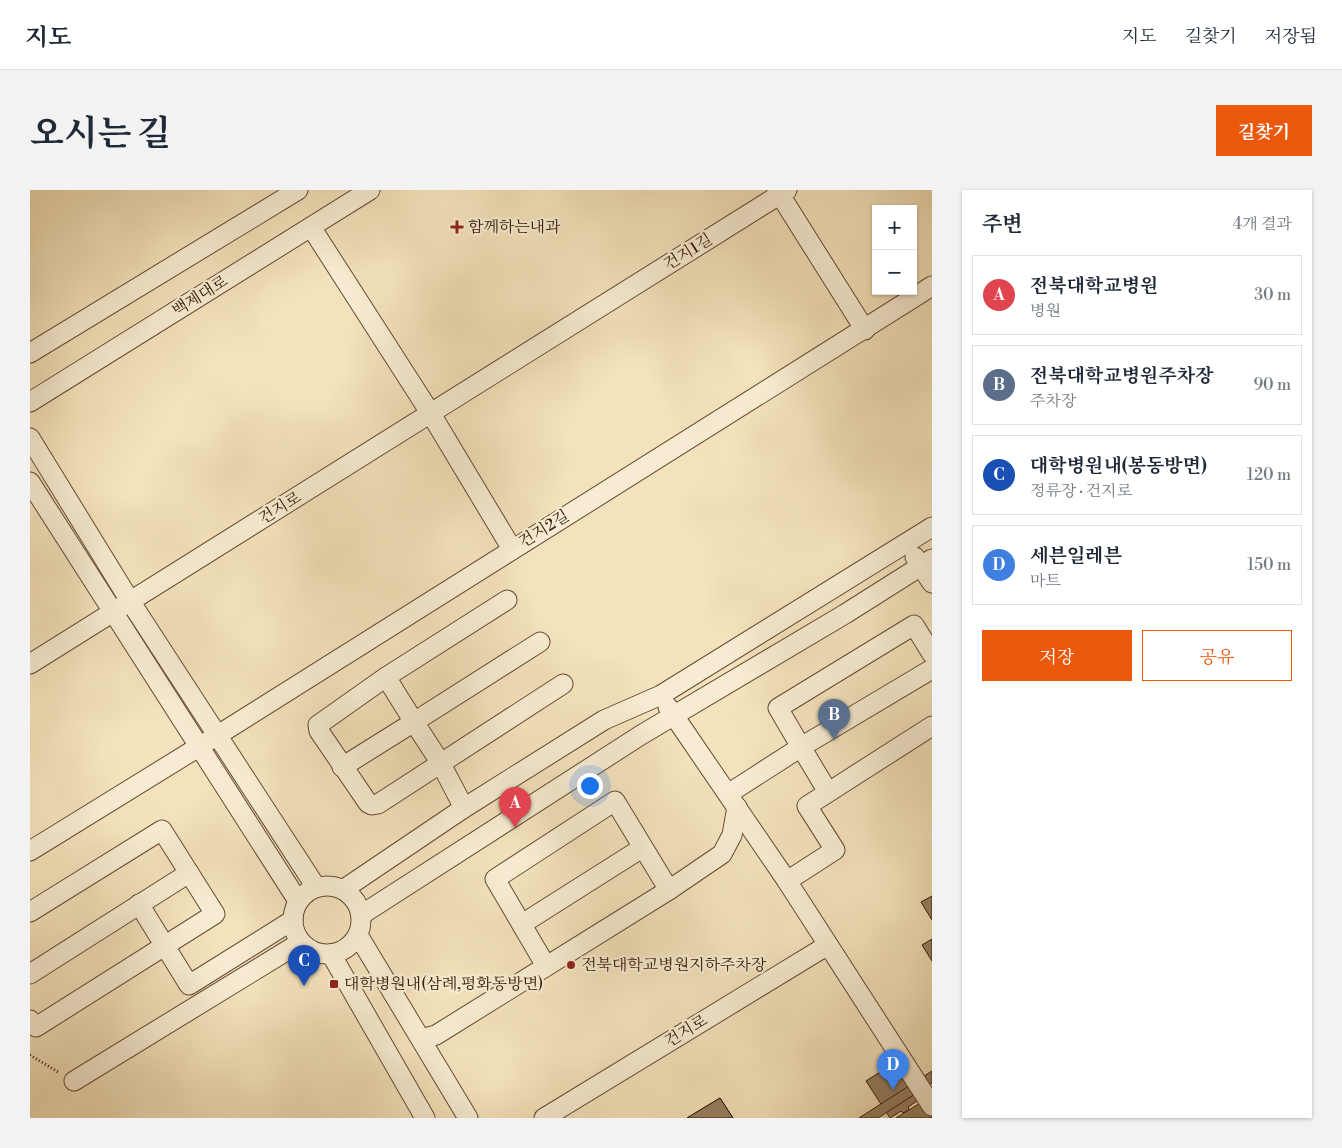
<!DOCTYPE html>
<html lang="ko">
<meta charset="utf-8">
<style>
:root{--surface:#fff;--page:#f2f2f3;--text:#1f2937;--muted:#747a83;--line:#e0e1e3;--accent:#ea580c}
body{margin:0;font-family:"Libre Bodoni","Noto Serif KR",serif;background:var(--page);color:var(--text)}
.controls{position:absolute;right:15px;top:15px;display:grid;overflow:hidden;border-radius:0px;box-shadow:0 1px 4px #0004}
.controls button{width:45px;height:45px;display:grid;place-items:center;padding:0;border:0;border-bottom:1px solid var(--line);background:var(--surface);color:var(--text);font:25px sans-serif}
.you{position:absolute;left:559px;top:595px;width:18px;height:18px;margin:-12px;border:4px solid #fff;border-radius:50%;background:#1a73e8;box-shadow:0 0 0 8px #1a73e833}
.badge{display:grid;place-items:center;width:32px;height:32px;border-radius:50%;background:var(--accent);color:#fff;font-size:16px;font-weight:700}
.pin{position:absolute;translate:-50% -41px;filter:drop-shadow(0 1px 2px #0008)}
.pin::after{content:'';position:absolute;top:26px;width:18px;height:15px;background:inherit;clip-path:polygon(0 0,100% 0,50% 100%)}
.list{margin:0;padding:0;list-style:none}
h2{display:flex;justify-content:space-between;align-items:center;height:65px;margin:0;padding:0 20px;font-size:21px}
h2 small{font-size:16px;font-weight:400;color:var(--muted)}
.list li{display:grid;grid-template-columns:32px 1fr auto;gap:15px;align-items:center;box-sizing:border-box;height:80px;margin:0 10px 10px;padding:0 10px;border:1px solid var(--line);border-radius:0px}
.list b{display:block;font-size:19px;white-space:nowrap}
.list p{margin:0;font-size:16px;white-space:nowrap;color:var(--muted)}
.list em{font-size:16px;font-style:normal;color:var(--muted)}
.actions{display:flex;gap:10px;padding:15px 20px}
.actions a{flex:1;padding:11px 0;border:1px solid var(--accent);border-radius:0px;text-align:center;font-size:18px;color:var(--accent)}
.actions .main{background:var(--accent);color:#fff}
.map{position:relative;flex:none;width:902px;height:928px;overflow:hidden;border-radius:0px}
header{display:flex;align-items:center;gap:30px;box-sizing:border-box;height:70px;padding:0 25px;background:var(--surface);border-bottom:1px solid var(--line)}
header strong{font-size:24px}
nav{display:flex;gap:28px;margin-inline-start:auto;font-size:18px}
.intro{display:flex;align-items:center;justify-content:space-between;box-sizing:border-box;height:120px;padding:0 30px}
h1{margin:0;font-size:35px}
.button{padding:12px 22px;border-radius:0px;background:var(--accent);color:#fff;font-size:18px;font-weight:700}
main{display:flex;gap:30px;padding:0 30px}
aside{flex:1;background:var(--surface);border-radius:0px;box-shadow:0 1px 4px #0004}
.map>svg:first-child{display:block}
.building{fill:#988164;stroke:#361805}
.lines{fill:none;stroke-linecap:round;stroke-linejoin:round}
.minor-casing{stroke:#654a32;stroke-width:21}
.path{stroke:#361805;stroke-width:3;stroke-dasharray:1 2.5;stroke-linecap:butt}
.minor{stroke:#f7ecd3;stroke-width:19}
.poi-dot{fill:#8f2418;stroke:#f7ecd3;stroke-width:2}
.labels{text-anchor:middle;dominant-baseline:central;stroke-width:4.5;stroke-linejoin:round;paint-order:stroke}
.poi-label{font-size:16px;fill:#361805;stroke:#f7ecd3;text-anchor:start}
.street-label{font-size:16px;fill:#361805;stroke:#f7ecd3}
</style>
<header>
<strong>지도</strong>
<nav><a>지도</a><a>길찾기</a><a>저장됨</a></nav>
</header>
<div class="intro"><h1>오시는 길</h1><a class="button">길찾기</a></div>
<main>
<div class="map">
<svg width="902" height="928" viewBox="0 0 902 928">
<rect width="100%" height="100%" fill="#f3e2bb"/>
<filter id="stains"><feTurbulence type="fractalNoise" baseFrequency=".004" numOctaves="4"/><feColorMatrix values="0 0 0 0 .2 0 0 0 0 .09 0 0 0 0 .02 0 0 0 .5 -.17"/></filter>
<radialGradient id="worn" r=".72"><stop offset=".6" stop-color="#630" stop-opacity="0"/><stop offset="1" stop-color="#630" stop-opacity=".3"/></radialGradient>
<g class="building">
<polygon points="902,706 902,730 891,712"/>
<polygon points="902,749 902,771 892,755"/>
<polygon points="866,872 890,909 878,917 879,920 873,923 871,921 860,928 836,891"/>
<polygon points="902,881 902,893 848,928 829,928"/>
<polygon points="690,908 703,928 657,928"/>
<polygon points="690,908 703,928 657,928"/>
<polygon points="892,912 902,928 866,928"/>
</g>
<g class="lines">
<defs>
<g id="minor">
<polyline points="747,0 835,140"/>
<polyline points="281,37 401,224 482,359"/>
<polyline points="0,163 268,0"/>
<polyline points="0,212 340,0"/>
<polyline points="0,248 100,411 286,697"/>
<polyline points="0,292 268,711"/>
<polyline points="885,367 902,393"/>
<polyline points="477,410 356,487 288,535 289,541 338,613 342,615 348,614 533,494"/>
<polyline points="0,474 757,0"/>
<polyline points="638,517 757,691 902,916"/>
<polyline points="312,577 384,532 356,487"/>
<polyline points="798,602 771,557 902,479"/>
<polyline points="698,604 771,557 748,518 884,435 902,464"/>
<polyline points="434,618 410,572 384,532 510,452"/>
<polyline points="0,661 188,545 902,96"/>
<polyline points="757,691 805,660 777,616 902,536"/>
<circle cx="297" cy="730" r="34"/>
<polyline points="314,699 434,618 574,530 631,505 902,337"/>
<polyline points="109,714 159,795 263,730"/>
<polyline points="0,722 132,640 185,724 6,837 0,830"/>
<polyline points="331,725 611,545 815,424 902,369"/>
<polyline points="492,734 612,658"/>
<polyline points="328,745 438,928"/>
<polyline points="301,764 395,928"/>
<polyline points="516,776 465,689 585,611 639,700"/>
<polyline points="0,784 159,683"/>
<polyline points="391,849 406,845 639,700 692,664 702,645 707,617"/>
<polyline points="44,891 271,752"/>
<polyline points="514,928 798,755"/>
</g>
</defs>
<use href="#minor" class="minor-casing"/>
<polyline class="path" points="0,865 28,882"/>
<use href="#minor" class="minor"/>
</g>
<g class="poi-dot">
<path d="M424.5 29.5h5v5h5v5h-5v5h-5v-5h-5v-5h5z"/>
<circle cx="541" cy="775" r="5"/>
<rect x="299" y="789" width="10" height="10" rx="2.5"/>
</g>
<g class="labels">
<g class="poi-label">
<text x="438" y="37">함께하는내과</text>
<text x="551" y="775">전북대학교병원지하주차장</text>
<text x="314" y="794">대학병원내(삼례,평화동방면)</text>
</g>
<g class="street-label">
<text transform="translate(658 62) rotate(-32)">건지1길</text>
<text transform="translate(170 106) rotate(-32)">백제대로</text>
<text transform="translate(250 318) rotate(-32)">건지로</text>
<text transform="translate(514 339) rotate(-32)">건지2길</text>
<text transform="translate(656 841) rotate(-31)">건지로</text>
</g>
</g>
<rect width="100%" height="100%" filter="url(#stains)"/>
<rect width="100%" height="100%" fill="url(#worn)"/>
</svg>
<div class="controls">
<button>+</button>
<button>−</button>
</div>
<div class="you"></div>
<div class="pin badge" style="left:485px;top:638px;background:#e0444e">A</div>
<div class="pin badge" style="left:804px;top:550px;background:#5c6f8a">B</div>
<div class="pin badge" style="left:274px;top:796px;background:#1a4fb4">C</div>
<div class="pin badge" style="left:863px;top:900px;background:#3f7fe0">D</div>
</div>
<aside>
<h2>주변<small>4개 결과</small></h2>
<ul class="list">
<li><span class="badge" style="background:#e0444e">A</span><div><b>전북대학교병원</b><p>병원</p></div><em>30 m</em></li>
<li><span class="badge" style="background:#5c6f8a">B</span><div><b>전북대학교병원주차장</b><p>주차장</p></div><em>90 m</em></li>
<li><span class="badge" style="background:#1a4fb4">C</span><div><b>대학병원내(봉동방면)</b><p>정류장 · 건지로</p></div><em>120 m</em></li>
<li><span class="badge" style="background:#3f7fe0">D</span><div><b>세븐일레븐</b><p>마트</p></div><em>150 m</em></li>
</ul>
<div class="actions"><a class="main">저장</a><a>공유</a></div>
</aside>
</main>
